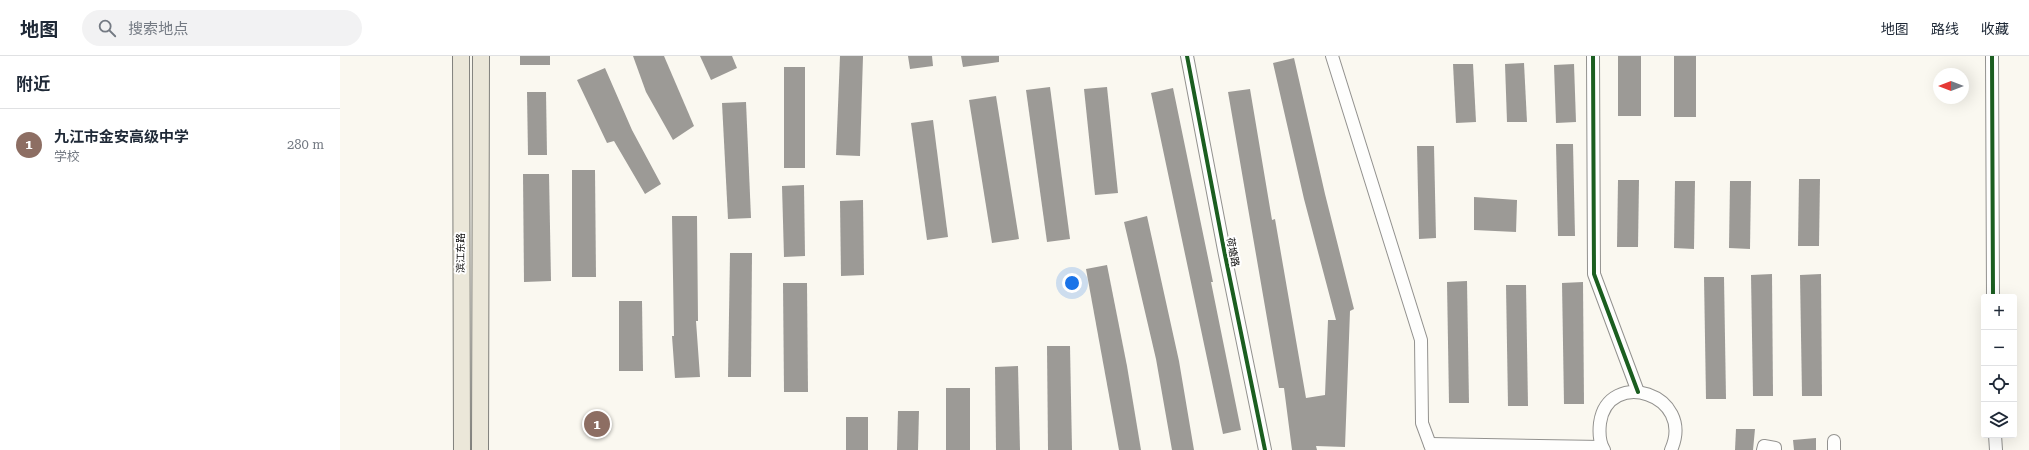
<!DOCTYPE html>
<html lang="zh">
<meta charset="utf-8">
<style>
:root{--surface:#fff;--page:#f2f2f3;--text:#1f2937;--muted:#747a83;--line:#e0e1e3;--accent:#111827}
body{margin:0;font-family:"Roboto Serif","Noto Sans SC",serif;background:var(--page);color:var(--text)}
.controls{position:absolute;right:12px;bottom:12px;display:grid;overflow:hidden;border-radius:4px;box-shadow:0 4px 16px #0002}
.controls button{width:36px;height:36px;display:grid;place-items:center;padding:0;border:0;border-bottom:1px solid var(--line);background:var(--surface);color:var(--text);font:20px sans-serif}
.compass{position:absolute;left:1593px;top:12px;width:36px;height:36px;border-radius:50%;background:var(--surface);box-shadow:0 4px 16px #0002;rotate:270deg}
.you{position:absolute;left:732px;top:227px;width:14px;height:14px;margin:-10px;border:3px solid #fff;border-radius:50%;background:#1a73e8;box-shadow:0 0 0 6px #1a73e833}
.badge{display:grid;place-items:center;width:26px;height:26px;border-radius:50%;background:var(--accent);color:#fff;font-size:13px;font-weight:700}
.pin{position:absolute;translate:-50% -50%;border:2px solid #fff;box-shadow:0 1px 4px #0006}
.list{margin:0;padding:0;list-style:none}
h2{display:flex;justify-content:space-between;align-items:center;height:52px;margin:0;padding:0 16px;font-size:17px}
h2 small{font-size:13px;font-weight:400;color:var(--muted)}
.list li{display:grid;grid-template-columns:26px 1fr auto;gap:12px;align-items:center;box-sizing:border-box;height:72px;padding:0 16px;border-top:1px solid var(--line)}
.list b{display:block;font-size:15px;white-space:nowrap}
.list p{margin:0;font-size:13px;white-space:nowrap;color:var(--muted)}
.list em{font-size:13px;font-style:normal;color:var(--muted)}
.icon{flex:none;width:22px;height:22px;fill:none;stroke:currentColor;stroke-width:2;stroke-linecap:round;stroke-linejoin:round}
.map{position:relative;flex:none;width:1689px;height:394px;overflow:hidden}
header{display:flex;align-items:center;gap:24px;box-sizing:border-box;height:56px;padding:0 20px;background:var(--surface);border-bottom:1px solid var(--line)}
header strong{font-size:19px}
nav{display:flex;gap:22px;margin-inline-start:auto;font-size:14px}
.search{width:280px;height:36px;background:var(--page);display:flex;align-items:center;gap:10px;box-sizing:border-box;padding:0 14px;border-radius:22px;color:var(--muted);font-size:15px}
main{display:flex}
aside{flex:1;background:var(--surface)}
.map>svg:first-child{display:block}
.building{fill:#9c9a96}
.lines{fill:none;stroke-linecap:round;stroke-linejoin:round}
.minor-casing{stroke:#93928f;stroke-width:14}
.major-casing{stroke:#80807c;stroke-width:18}
.minor{stroke:#fefefd;stroke-width:12}
.major{stroke:#ebe7d9;stroke-width:16}
.cycleway-casing{stroke:#fff;stroke-width:6}
.cycleway{stroke:#1b5e20;stroke-width:4}
.labels{text-anchor:middle;dominant-baseline:central;stroke-width:4;stroke-linejoin:round;paint-order:stroke}
.street-label{font-size:10px;fill:#0c0c0c;stroke:#fff}
</style>
<header>
<strong>地图</strong>
<div class="search"><svg class="icon" aria-label="search" viewBox="0 0 24 24"><circle cx="10" cy="10" r="6"/><path d="M15 15l6 6"/></svg>搜索地点</div>
<nav><a>地图</a><a>路线</a><a>收藏</a></nav>
</header>
<main>
<aside>
<h2>附近<small></small></h2>
<ul class="list">
<li><span class="badge" style="background:#8d6e63">1</span><div><b>九江市金安高级中学</b><p>学校</p></div><em>280 m</em></li>
</ul>
</aside>
<div class="map">
<svg width="1689" height="394" viewBox="0 0 1689 394">
<rect width="100%" height="100%" fill="#faf8f0"/>
<g class="building">
<rect x="180" y="0" width="30" height="9"/>
<polygon points="293,0 324,0 354,70 333,84 306,36"/>
<polygon points="360,0 392,0 397,12 371,24"/>
<polygon points="500,0 523,0 520,100 496,99"/>
<polygon points="568,0 592,0 593,10 570,13"/>
<polygon points="621,0 659,0 659,6 623,11"/>
<rect x="1278" y="0" width="23" height="60"/>
<rect x="1334" y="0" width="22" height="61"/>
<polygon points="954,2 985,138 1014,253 1010,255 1005,391 976,390 977,394 952,394 944,332 939,332 888,36 910,33 932,164 935,163 966,342 985,339 988,264 996,264 964,143 933,7"/>
<polygon points="1184,7 1187,66 1167,66 1165,8"/>
<polygon points="1113,8 1133,8 1136,66 1116,67"/>
<polygon points="1234,8 1236,66 1216,67 1214,9"/>
<rect x="444" y="11" width="21" height="101"/>
<polygon points="265,12 292,74 321,128 305,138 274,85 267,87 237,24"/>
<polygon points="710,31 730,183 707,186 686,34"/>
<polygon points="767,31 778,137 755,139 744,33"/>
<polygon points="833,32 873,226 871,226 901,374 883,378 811,37"/>
<polygon points="187,36 206,36 207,99 188,99"/>
<polygon points="656,40 679,183 652,187 629,44"/>
<polygon points="406,46 411,162 388,163 382,47"/>
<polygon points="593,64 608,181 587,184 571,67"/>
<polygon points="1216,88 1233,88 1235,180 1218,180"/>
<polygon points="1077,90 1094,90 1096,182 1079,183"/>
<polygon points="232,114 255,114 256,221 232,221"/>
<polygon points="183,118 209,118 211,225 184,226"/>
<polygon points="1459,123 1480,123 1479,190 1458,190"/>
<polygon points="1278,124 1299,124 1298,191 1277,191"/>
<polygon points="1335,125 1355,125 1354,193 1334,192"/>
<polygon points="1390,125 1411,125 1410,193 1389,192"/>
<polygon points="464,129 465,200 444,201 442,130"/>
<polygon points="1134,141 1177,144 1176,176 1134,174"/>
<polygon points="523,144 524,219 501,220 500,145"/>
<polygon points="332,160 357,160 358,265 356,265 360,321 335,322 332,280 334,280"/>
<polygon points="807,160 839,305 854,394 832,394 816,303 784,166"/>
<polygon points="390,197 412,197 411,321 388,321"/>
<polygon points="767,209 787,310 801,394 779,394 746,213"/>
<polygon points="1432,218 1433,340 1413,340 1411,219"/>
<polygon points="1481,218 1482,340 1462,340 1460,219"/>
<polygon points="1364,221 1384,221 1386,343 1366,343"/>
<polygon points="1127,225 1129,347 1109,347 1107,226"/>
<polygon points="1243,226 1244,348 1224,348 1222,227"/>
<polygon points="443,227 467,227 468,336 444,336"/>
<polygon points="1166,229 1186,229 1188,350 1168,350"/>
<polygon points="279,245 302,245 303,315 279,315"/>
<polygon points="707,290 730,290 732,394 708,394"/>
<polygon points="678,310 680,394 656,394 655,311"/>
<rect x="606" y="332" width="24" height="62"/>
<polygon points="558,355 579,355 578,394 557,394"/>
<rect x="506" y="361" width="22" height="33"/>
<polygon points="1396,373 1415,373 1413,394 1395,394"/>
<polygon points="1476,382 1476,394 1454,394 1453,384"/>
</g>
<g class="lines">
<defs>
<g id="minor">
<polyline points="847,0 884,194 925,394"/>
<polyline points="992,0 1081,284 1082,367 1092,394"/>
<polyline points="1253,0 1254,218 1298,336"/>
<polyline points="1652,0 1653,241"/>
<polyline points="1655,379 1656,394"/>
<polyline points="1494,385 1494,394"/>
<polyline points="1090,388 1262,391"/>
<path d="M1264,394C1259,386 1259,376 1260,367C1268,311 1356,338 1331,394"/>
<polyline points="1423,394 1424,390 1435,392 1435,394"/>
</g>
<g id="major">
<polyline points="121,0 122,394"/>
<polyline points="140,394 141,0"/>
</g>
</defs>
<use href="#minor" class="minor-casing"/>
<use href="#major" class="major-casing"/>
<use href="#minor" class="minor"/>
<use href="#major" class="major"/>
<defs>
<g id="cycleway">
<polyline points="847,0 884,194 925,394"/>
<polyline points="1253,0 1254,218 1298,336"/>
<polyline points="1652,0 1653,241"/>
</g>
</defs>
<use href="#cycleway" class="cycleway-casing"/>
<use href="#cycleway" class="cycleway"/>
</g>
<g class="labels">
<g class="street-label">
<text transform="translate(893 196) rotate(79)">荷塘路</text>
<text transform="translate(120 197) rotate(-90)">滨江东路</text>
</g>
</g>
</svg>
<div class="controls">
<button>+</button>
<button>−</button>
<button><svg class="icon" aria-label="locate" viewBox="0 0 24 24"><circle cx="12" cy="12" r="6"/><path d="M12 2v4M12 18v4M2 12h4M18 12h4"/></svg></button>
<button><svg class="icon" aria-label="layers" viewBox="0 0 24 24"><path d="M12 4l9 5-9 5-9-5zM3 14l9 5 9-5"/></svg></button>
</div>
<svg class="compass" viewBox="-18 -18 36 36"><path d="M0-13l5 13h-10z" fill="#e53935"/><path d="M0 13l5-13h-10z" fill="#747a83"/></svg>
<div class="you"></div>
<div class="pin badge" style="left:257px;top:368px;background:#8d6e63">1</div>
</div>
</main>
